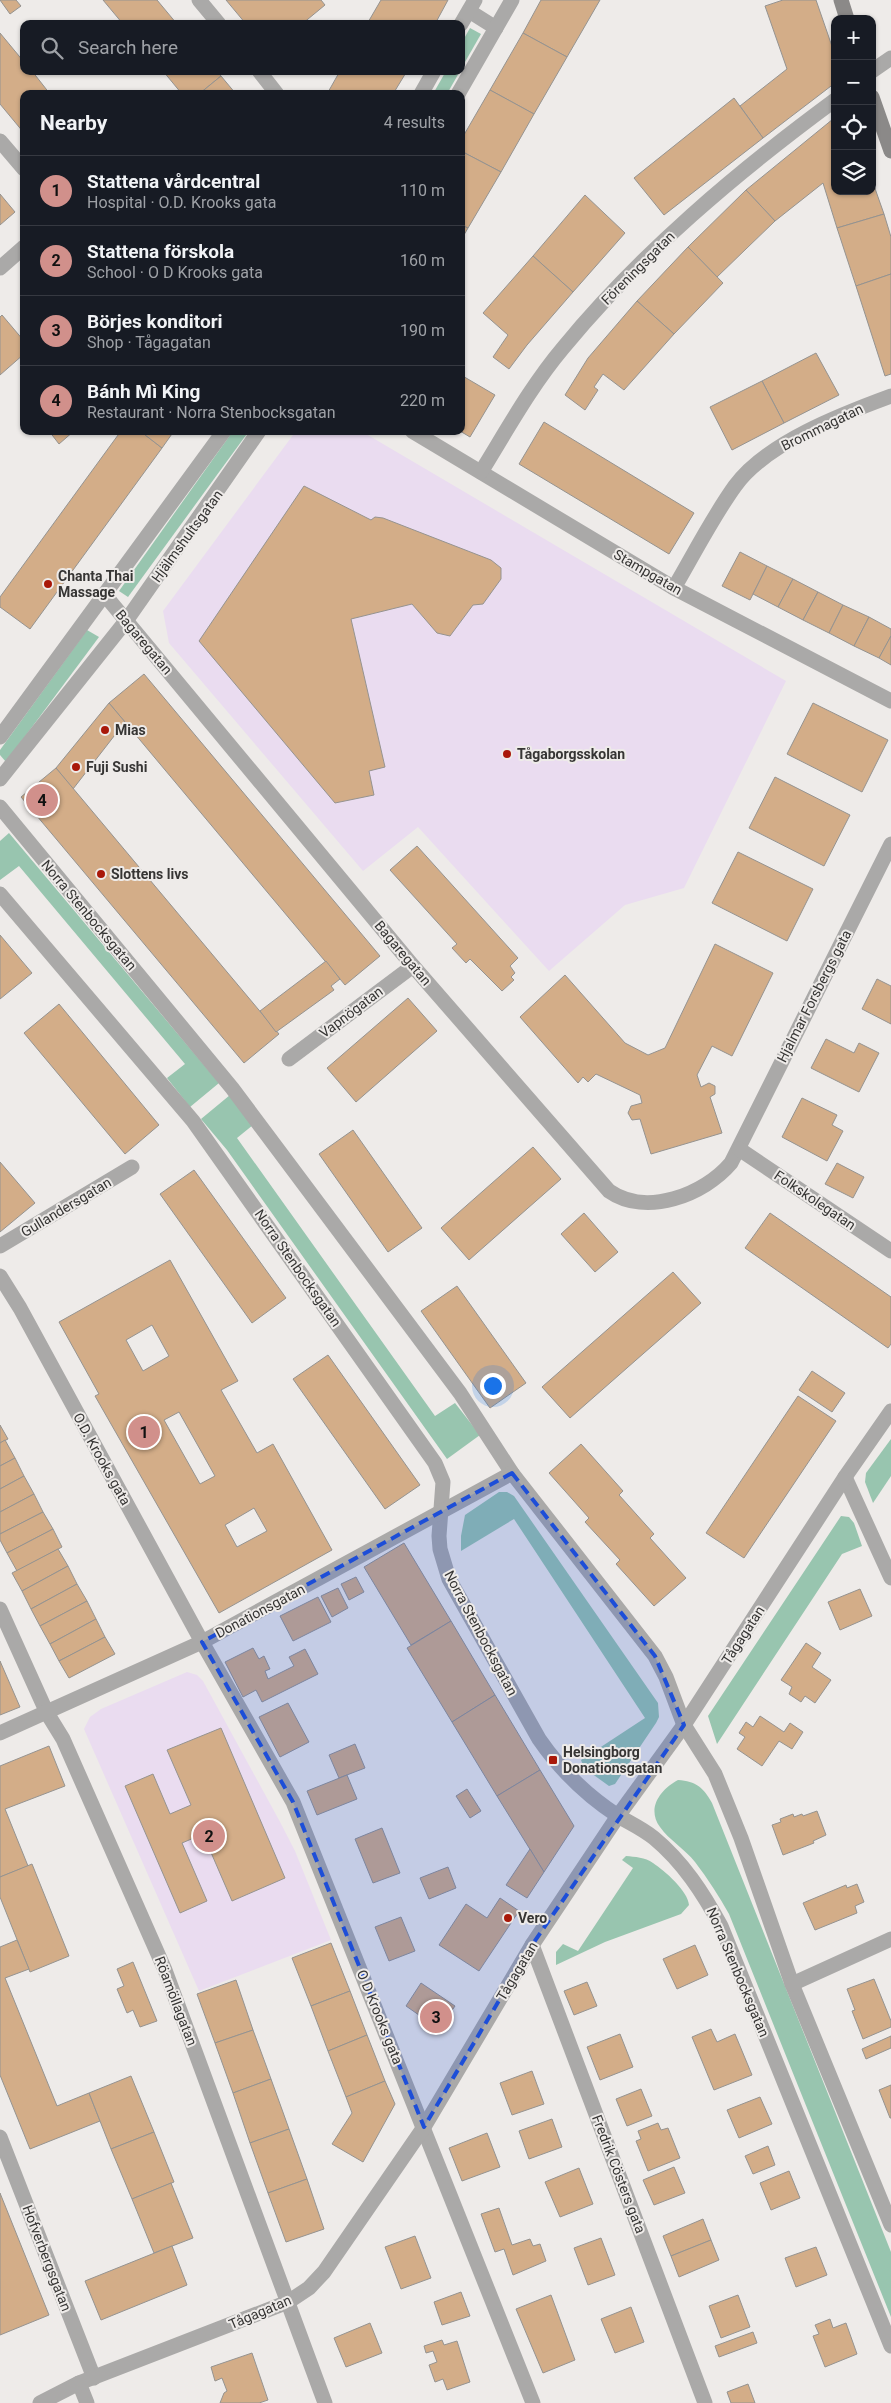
<!DOCTYPE html>
<meta charset="utf-8">
<style>
:root{--surface:#171b24;--page:#20242c;--text:#f1f3f6;--muted:#9ea1a6;--line:#363941;--accent:#d1908b}
body{margin:0;font-family:Roboto,sans-serif;background:var(--page);color:var(--text)}
.controls{position:absolute;right:15px;top:15px;display:grid;overflow:hidden;border-radius:10px;box-shadow:0 1px 4px #0004}
.controls button{width:45px;height:45px;display:grid;place-items:center;padding:0;border:0;border-bottom:1px solid var(--line);background:var(--surface);color:var(--text);font:25px sans-serif}
.you{position:absolute;left:492px;top:1385px;width:18px;height:18px;margin:-12px;border:4px solid #fff;border-radius:50%;background:#1a73e8;box-shadow:0 0 0 8px #1a73e833}
.badge{display:grid;place-items:center;width:32px;height:32px;border-radius:50%;background:var(--accent);color:#111;font-size:16px;font-weight:700}
.pin{position:absolute;translate:-50% -50%;border:2px solid #fff;box-shadow:0 1px 5px #0006}
.list{margin:0;padding:0;list-style:none}
h2{display:flex;justify-content:space-between;align-items:center;height:65px;margin:0;padding:0 20px;font-size:21px}
h2 small{font-size:16px;font-weight:400;color:var(--muted)}
.list li{display:grid;grid-template-columns:32px 1fr auto;gap:15px;align-items:center;box-sizing:border-box;height:70px;padding:0 20px;border-top:1px solid var(--line)}
.list b{display:block;font-size:19px;white-space:nowrap}
.list p{margin:0;font-size:16px;white-space:nowrap;color:var(--muted)}
.list em{font-size:16px;font-style:normal;color:var(--muted)}
.icon{flex:none;width:28px;height:28px;fill:none;stroke:currentColor;stroke-width:2;stroke-linecap:round;stroke-linejoin:round}
.map{position:relative;flex:none;width:891px;height:2403px;overflow:hidden}
.search{position:absolute;background:var(--surface);box-shadow:0 1px 4px #0004;left:20px;top:20px;width:445px;height:55px;display:flex;align-items:center;gap:12px;box-sizing:border-box;padding:0 18px;border-radius:10px;color:var(--muted);font-size:19px}
.panel{position:absolute;background:var(--surface);box-shadow:0 1px 4px #0004;left:20px;top:90px;width:445px;height:345px;border-radius:10px}
.map>svg:first-child{display:block}
.education{fill:#eadcf0}
.green{fill:#98c5af}
.building{fill:#d3ad88;stroke:#959390;fill-rule:evenodd}
.lines{fill:none;stroke-linecap:round;stroke-linejoin:round}
.street{stroke:#aaa9a8;stroke-width:15}
.secondary{stroke:#8b8988;stroke-width:15}
.marked{fill:#1d4ed8;fill-opacity:0.2;stroke:#1d4ed8;stroke-width:4;stroke-dasharray:10 6;stroke-linejoin:round}
.poi-dot{fill:#a91809;stroke:#eeebe9;stroke-width:2}
.labels{text-anchor:middle;dominant-baseline:central;stroke-width:4;stroke-linejoin:round;paint-order:stroke}
.street-label{font-size:14px;fill:#363534;stroke:#eeebe9}
.poi-label{font-size:14px;font-weight:bold;fill:#363534;stroke:#eeebe9;text-anchor:start}
</style>
<div class="map">
<svg width="891" height="2403" viewBox="0 0 891 2403">
<rect width="100%" height="100%" fill="#eeebe9"/>
<g class="education">
<polygon points="296,431 361,431 786,681 684,888 625,905 549,971 418,827 363,871 169,643 163,611"/>
<polygon points="187,1672 197,1675 203,1681 279,1820 295,1851 331,1940 199,1991 84,1729 90,1717 101,1709"/>
</g>
<g class="green">
<polygon points="470,28 481,34 461,69 461,44"/>
<polygon points="446,71 460,71 447,94 433,94"/>
<polygon points="233,431 249,431 128,597 119,591"/>
<polygon points="87,630 99,637 6,762 0,755 0,750"/>
<polygon points="9,833 219,1083 190,1107 167,1078 185,1064 19,866 0,880 0,841"/>
<polygon points="230,1095 253,1125 237,1138 435,1416 455,1403 480,1435 447,1459 227,1150 201,1119"/>
<polygon points="891,1439 891,1476 873,1503 865,1482 866,1473"/>
<polygon points="499,1492 507,1492 514,1496 658,1703 659,1717 656,1723 615,1784 609,1786 584,1768 581,1760 645,1718 514,1519 461,1551 461,1536 465,1515"/>
<polygon points="841,1516 849,1517 854,1523 862,1546 842,1554 717,1744 708,1716"/>
<path d="M678,1780C696,1781 704,1788 712,1803L891,2252V2317L729,1914C719,1896 708,1879 695,1862C685,1849 669,1840 660,1827C646,1808 661,1789 678,1780Z"/>
<path d="M626,1856C635,1857 645,1857 653,1863C665,1871 688,1891 689,1905L681,1914L605,1942L556,1965V1952L563,1944L578,1951L633,1868L622,1860Z"/>
</g>
<g class="building">
<polygon points="0,0 16,0 21,6 10,14"/>
<polygon points="103,0 157,0 177,24 123,24"/>
<polygon points="226,0 321,0 325,5 302,24 246,24"/>
<polygon points="381,0 448,0 435,24 367,24"/>
<polygon points="541,0 600,0 567,57 523,33"/>
<polygon points="783,0 816,0 835,55 835,83 763,138 740,106 787,69 765,6"/>
<polygon points="0,33 24,62 24,71 32,71 50,94 24,94 24,133 0,104"/>
<polygon points="523,33 567,57 534,114 490,90"/>
<polygon points="163,71 217,71 221,76 199,94 182,94"/>
<polygon points="340,71 407,71 393,94 327,94"/>
<polygon points="221,76 236,94 199,94"/>
<polygon points="490,90 534,114 501,172 461,151 461,140"/>
<polygon points="734,98 763,138 664,215 634,178"/>
<polygon points="833,119 835,191 872,191 872,180 884,214 837,228 823,183 775,221 746,190"/>
<polygon points="461,151 501,172 468,228 461,225"/>
<polygon points="746,190 775,221 717,277 688,247"/>
<polygon points="0,194 15,212 0,225"/>
<polygon points="585,195 625,233 573,292 533,256"/>
<polygon points="884,214 891,237 891,274 856,286 837,228"/>
<polygon points="461,225 468,228 461,240"/>
<polygon points="688,247 723,283 674,334 637,301"/>
<polygon points="533,256 573,292 527,345 509,369 493,357 508,335 483,313"/>
<polygon points="891,274 891,374 885,376 856,286"/>
<polygon points="637,301 674,334 624,390 603,374 594,387 598,390 585,410 565,395 588,358"/>
<polygon points="2,315 24,341 24,354 0,375 0,317"/>
<polygon points="816,353 839,395 784,423 762,381"/>
<polygon points="461,375 495,395 470,437 460,431"/>
<polygon points="762,381 784,423 732,450 710,407"/>
<polygon points="544,422 694,513 669,554 519,464"/>
<polygon points="49,431 74,431 59,444"/>
<polygon points="121,431 140,431 162,448 30,629 0,607 0,597"/>
<polygon points="140,431 174,431 162,448"/>
<polygon points="304,486 371,520 375,517 383,518 491,560 501,568 501,579 483,604 473,605 450,636 437,633 412,604 351,619 385,767 369,771 374,795 335,803 199,641"/>
<polygon points="740,552 767,566 750,600 722,586"/>
<polygon points="767,566 793,579 778,607 753,594"/>
<polygon points="793,579 818,592 803,620 778,607"/>
<polygon points="818,592 843,605 829,633 803,620"/>
<polygon points="843,605 869,617 854,646 829,633"/>
<polygon points="869,617 891,629 891,636 879,658 854,646"/>
<polygon points="891,636 891,665 879,658"/>
<polygon points="144,674 380,956 345,985 109,703"/>
<polygon points="109,703 125,722 73,789 56,768"/>
<polygon points="813,703 888,740 862,792 787,754"/>
<polygon points="56,768 279,1034 244,1063 21,797"/>
<polygon points="775,777 850,815 824,866 749,828"/>
<polygon points="417,846 518,958 510,966 515,973 511,977 514,980 502,991 470,959 466,963 452,948 457,944 390,870"/>
<polygon points="738,852 813,889 787,941 712,903"/>
<polygon points="0,935 32,973 0,999"/>
<polygon points="715,944 773,973 732,1056 712,1046 697,1075 701,1087 709,1083 715,1086 715,1094 710,1097 722,1133 651,1154 640,1119 632,1120 628,1113 631,1106 642,1103 640,1095 596,1074 588,1082 583,1077 578,1083 520,1017 565,975 625,1043 648,1055 665,1048"/>
<polygon points="326,961 340,979 331,986 334,990 276,1032 260,1011"/>
<polygon points="877,979 891,986 891,1024 862,1009"/>
<polygon points="408,998 437,1031 356,1102 327,1068"/>
<polygon points="59,1004 159,1125 125,1154 24,1033"/>
<polygon points="826,1039 854,1053 859,1043 879,1053 859,1092 811,1068"/>
<polygon points="802,1098 837,1115 832,1125 843,1131 827,1161 782,1137"/>
<polygon points="353,1130 422,1228 388,1252 319,1154"/>
<polygon points="533,1147 561,1179 469,1260 441,1228"/>
<polygon points="0,1162 35,1203 0,1232"/>
<polygon points="837,1163 864,1177 853,1198 825,1184"/>
<polygon points="194,1170 286,1298 252,1323 160,1194"/>
<polygon points="584,1213 618,1252 595,1272 561,1234"/>
<polygon points="770,1213 891,1297 891,1344 888,1348 745,1248"/>
<path d="M170,1260L238,1381L221,1390L257,1453L273,1444L332,1550L219,1613L95,1396L99,1394L59,1322ZM152,1325L169,1356L143,1371L126,1340ZM179,1412L215,1476L200,1484L164,1420ZM254,1508L267,1531L237,1547L225,1525Z"/>
<polygon points="673,1272 701,1303 570,1418 542,1387"/>
<polygon points="457,1286 526,1383 490,1408 421,1311"/>
<polygon points="328,1355 420,1485 385,1509 293,1379"/>
<polygon points="812,1371 845,1393 832,1412 799,1390"/>
<polygon points="798,1396 836,1421 744,1558 706,1533"/>
<polygon points="0,1425 8,1439 0,1443"/>
<polygon points="5,1440 15,1458 0,1466 0,1443"/>
<polygon points="581,1444 623,1491 619,1495 654,1534 650,1538 686,1578 654,1606 616,1564 620,1560 585,1522 589,1518 549,1473"/>
<polygon points="15,1458 24,1476 0,1489 0,1466"/>
<polygon points="24,1476 34,1494 0,1512 0,1489"/>
<polygon points="34,1494 43,1512 0,1534 0,1512"/>
<polygon points="43,1512 53,1529 7,1553 0,1540 0,1534"/>
<polygon points="53,1529 62,1547 17,1571 7,1553"/>
<polygon points="404,1543 451,1621 411,1645 364,1567"/>
<polygon points="58,1549 68,1566 22,1591 12,1573"/>
<polygon points="68,1566 77,1584 31,1609 22,1591"/>
<polygon points="356,1577 364,1592 349,1600 341,1584"/>
<polygon points="77,1584 87,1601 40,1626 31,1609"/>
<polygon points="338,1588 348,1608 332,1617 321,1596"/>
<polygon points="860,1589 872,1616 840,1630 828,1602"/>
<polygon points="318,1597 331,1622 293,1641 280,1616"/>
<polygon points="87,1601 96,1619 50,1644 40,1626"/>
<polygon points="96,1619 105,1637 59,1661 50,1644"/>
<polygon points="451,1621 495,1695 452,1722 407,1648"/>
<polygon points="105,1637 115,1654 69,1678 59,1661"/>
<polygon points="806,1643 821,1653 812,1667 831,1680 815,1703 805,1696 801,1702 789,1694 792,1687 781,1680"/>
<polygon points="253,1648 259,1659 264,1656 270,1669 265,1671 268,1679 294,1666 289,1657 305,1649 318,1674 262,1702 256,1690 243,1697 225,1662"/>
<polygon points="0,1661 20,1707 0,1715"/>
<polygon points="495,1695 540,1770 497,1796 452,1722"/>
<polygon points="288,1703 309,1742 280,1757 259,1717"/>
<polygon points="760,1716 784,1732 790,1723 803,1732 792,1749 779,1741 762,1766 737,1749 745,1737 739,1733 746,1722 753,1727"/>
<polygon points="221,1728 285,1878 232,1901 203,1834 182,1843 207,1901 180,1913 125,1786 153,1774 170,1814 191,1805 167,1750"/>
<polygon points="355,1744 365,1768 339,1778 329,1755"/>
<polygon points="49,1746 65,1786 5,1809 28,1866 0,1877 0,1766"/>
<polygon points="540,1770 574,1826 544,1872 497,1796"/>
<polygon points="347,1775 357,1799 317,1815 307,1791"/>
<polygon points="467,1789 481,1811 470,1818 456,1796"/>
<polygon points="817,1811 826,1835 813,1841 814,1843 783,1855 772,1825 781,1822 780,1819 793,1814 794,1817 802,1814 803,1816"/>
<polygon points="382,1828 400,1873 373,1883 355,1839"/>
<polygon points="530,1849 544,1872 527,1898 506,1885"/>
<polygon points="32,1864 69,1956 30,1972 0,1897 0,1877"/>
<polygon points="448,1867 456,1888 429,1899 420,1878"/>
<polygon points="857,1884 864,1902 855,1906 857,1913 815,1930 803,1903 846,1885 847,1888"/>
<polygon points="500,1898 519,1911 479,1971 439,1945 466,1904 487,1918"/>
<polygon points="401,1917 415,1951 389,1961 375,1927"/>
<polygon points="17,1940 29,1969 5,1978 57,2106 89,2093 100,2121 30,2149 0,2075 0,1947"/>
<polygon points="331,1943 350,1991 311,2006 292,1958"/>
<polygon points="695,1945 708,1975 677,1989 663,1959"/>
<polygon points="133,1962 157,2021 140,2027 133,2010 127,2013 117,1989 124,1986 117,1969"/>
<polygon points="874,1979 891,2021 891,2027 863,2039 852,2011 855,2010 847,1989"/>
<polygon points="236,1980 253,2030 215,2043 197,1994"/>
<polygon points="587,1982 597,2006 574,2015 564,1991"/>
<polygon points="421,1983 455,2006 439,2029 406,2006"/>
<polygon points="350,1991 367,2035 328,2051 311,2006"/>
<polygon points="711,2029 717,2042 735,2034 752,2075 714,2090 692,2037"/>
<polygon points="253,2030 271,2079 233,2093 215,2043"/>
<polygon points="620,2034 633,2067 600,2080 587,2047"/>
<polygon points="367,2035 385,2081 346,2097 328,2051"/>
<polygon points="891,2036 891,2048 866,2059 862,2049"/>
<polygon points="532,2071 544,2104 512,2115 500,2083"/>
<polygon points="131,2076 154,2132 111,2149 89,2093"/>
<polygon points="271,2079 289,2129 250,2143 233,2093"/>
<polygon points="385,2081 395,2104 363,2162 332,2144 352,2113 346,2097"/>
<polygon points="891,2085 891,2118 890,2118 879,2090"/>
<polygon points="641,2089 652,2116 627,2126 616,2099"/>
<polygon points="760,2097 772,2124 739,2138 727,2110"/>
<polygon points="552,2119 562,2147 529,2159 519,2131"/>
<polygon points="658,2123 661,2130 668,2128 680,2158 648,2171 636,2141 641,2139 638,2131"/>
<polygon points="289,2129 307,2179 268,2193 250,2143"/>
<polygon points="154,2132 174,2182 132,2199 111,2149"/>
<polygon points="487,2133 500,2167 462,2181 449,2148"/>
<polygon points="768,2146 775,2165 753,2174 745,2156"/>
<polygon points="674,2167 685,2193 654,2205 643,2180"/>
<polygon points="579,2168 593,2204 560,2217 545,2182"/>
<polygon points="789,2171 800,2198 771,2210 760,2183"/>
<polygon points="307,2179 324,2229 286,2242 268,2193"/>
<polygon points="171,2183 193,2238 154,2253 132,2199"/>
<polygon points="0,2193 49,2315 0,2335"/>
<polygon points="499,2208 512,2245 530,2239 533,2246 540,2244 546,2261 513,2275 504,2249 495,2252 481,2214"/>
<polygon points="703,2219 711,2240 671,2256 663,2236"/>
<polygon points="415,2236 431,2278 401,2289 385,2247"/>
<polygon points="601,2238 615,2275 588,2285 574,2248"/>
<polygon points="711,2240 719,2260 679,2277 671,2256"/>
<polygon points="172,2246 187,2285 101,2320 85,2281"/>
<polygon points="816,2247 827,2275 796,2287 785,2258"/>
<polygon points="461,2292 470,2316 442,2325 434,2302"/>
<polygon points="551,2295 575,2360 543,2373 516,2309"/>
<polygon points="738,2295 750,2327 721,2338 709,2306"/>
<polygon points="631,2307 644,2342 615,2353 601,2319"/>
<polygon points="830,2319 833,2328 846,2323 857,2354 825,2367 813,2336 819,2334 815,2325"/>
<polygon points="370,2323 382,2353 346,2367 334,2338"/>
<polygon points="753,2332 757,2343 719,2357 715,2346"/>
<polygon points="442,2340 444,2345 457,2341 470,2382 447,2390 443,2379 435,2382 429,2365 437,2362 433,2351 426,2353 424,2346"/>
<polygon points="252,2353 268,2400 259,2403 220,2403 224,2393 227,2391 222,2378 215,2381 211,2367"/>
<polygon points="748,2384 755,2403 731,2403 727,2392"/>
</g>
<g class="lines">
<g class="street">
<polyline points="199,0 219,24"/>
<polyline points="469,11 496,28"/>
<polyline points="461,24 475,0"/>
<polyline points="259,71 277,94"/>
<polyline points="872,71 891,58"/>
<polyline points="421,94 434,71"/>
<polyline points="458,94 512,0"/>
<polyline points="0,141 24,169"/>
<polyline points="0,268 24,247"/>
<polyline points="412,431 674,588 891,701"/>
<path d="M481,472C507,430 531,386 563,348C641,253 736,173 835,100"/>
<path d="M674,588C694,554 712,518 735,486C766,443 842,414 891,396"/>
<path d="M104,594L413,966L609,1191C646,1217 704,1195 731,1163L891,844"/>
<polyline points="0,737 224,431"/>
<polyline points="0,779 126,621 259,431"/>
<polyline points="0,807 232,1088 460,1393 512,1473 655,1656 666,1677 684,1725 715,1774 741,1838 792,1984 891,2225"/>
<path d="M0,894L193,1121L435,1463L443,1482L439,1536L440,1549L449,1579L539,1739C561,1771 586,1795 618,1816C630,1823 643,1829 654,1838C683,1862 703,1893 721,1926L891,2346"/>
<polyline points="289,1059 413,966"/>
<polyline points="739,1149 891,1251"/>
<polyline points="0,1246 132,1167"/>
<polyline points="0,1276 20,1308 202,1642 293,1802 533,2403"/>
<polyline points="845,1477 891,1578"/>
<polyline points="0,1609 47,1713 63,1739 165,1970 325,2403"/>
<polyline points="0,1733 202,1642 512,1473"/>
<polyline points="532,1945 705,2403"/>
<polyline points="792,1984 891,1939"/>
<polyline points="0,2137 94,2378"/>
<polyline points="79,2383 87,2403"/>
<polyline points="40,2403 79,2383 288,2302 309,2288 324,2272 424,2127 532,1945 618,1816 684,1725 845,1477 891,1411"/>
</g>
<g class="secondary">
<polyline points="841,0 847,19"/>
<polyline points="872,97 891,151"/>
</g>
</g>
<path class="marked" d="M512,1473L655,1656L684,1725L532,1945L424,2127L293,1802L202,1642Z"/>
<g class="poi-dot">
<circle cx="48" cy="584" r="5"/>
<circle cx="105" cy="730" r="5"/>
<circle cx="507" cy="754" r="5"/>
<circle cx="76" cy="767" r="5"/>
<circle cx="101" cy="874" r="5"/>
<rect x="548" y="1755" width="10" height="10" rx="2.5"/>
<circle cx="508" cy="1918" r="5"/>
</g>
<g class="labels">
<g class="street-label">
<text transform="translate(638 268) rotate(-45)">Föreningsgatan</text>
<text transform="translate(822 427) rotate(-26)">Brommagatan</text>
<text transform="translate(187 536) rotate(-54)">Hjälmshultsgatan</text>
<text transform="translate(648 572) rotate(30)">Stampgatan</text>
<text transform="translate(144 642) rotate(50)">Bagaregatan</text>
<text transform="translate(89 915) rotate(50)">Norra Stenbocksgatan</text>
<text transform="translate(403 953) rotate(50)">Bagaregatan</text>
<text transform="translate(814 996) rotate(-63)">Hjalmar Forsbergs gata</text>
<text transform="translate(351 1012) rotate(-37)">Vapnögatan</text>
<text transform="translate(815 1200) rotate(34)">Folkskolegatan</text>
<text transform="translate(66 1207) rotate(-31)">Gullandersgatan</text>
<text transform="translate(298 1268) rotate(55)">Norra Stenbocksgatan</text>
<text transform="translate(102 1459) rotate(61)">O.D. Krooks gata</text>
<text transform="translate(260 1611) rotate(-28)">Donationsgatan</text>
<text transform="translate(481 1633) rotate(62)">Norra Stenbocksgatan</text>
<text transform="translate(743 1635) rotate(-57)">Tågagatan</text>
<text transform="translate(517 1971) rotate(-59)">Tågagatan</text>
<text transform="translate(738 1972) rotate(67)">Norra Stenbocksgatan</text>
<text transform="translate(176 2001) rotate(69)">Röamöllagatan</text>
<text transform="translate(380 2017) rotate(68)">O D Krooks gata</text>
<text transform="translate(619 2174) rotate(69)">Fredrik Cösters gata</text>
<text transform="translate(47 2258) rotate(69)">Hofverbergsgatan</text>
<text transform="translate(260 2312) rotate(-23)">Tågagatan</text>
</g>
<g class="poi-label">
<text x="58" y="576">Chanta Thai<tspan x="58" dy="16">Massage</tspan></text>
<text x="115" y="730">Mias</text>
<text x="517" y="754">Tågaborgsskolan</text>
<text x="86" y="767">Fuji Sushi</text>
<text x="111" y="874">Slottens livs</text>
<text x="563" y="1752">Helsingborg<tspan x="563" dy="16">Donationsgatan</tspan></text>
<text x="518" y="1918">Vero</text>
</g>
</g>
</svg>
<div class="controls">
<button>+</button>
<button>−</button>
<button><svg class="icon" aria-label="locate" viewBox="0 0 24 24"><circle cx="12" cy="12" r="6"/><path d="M12 2v4M12 18v4M2 12h4M18 12h4"/></svg></button>
<button><svg class="icon" aria-label="layers" viewBox="0 0 24 24"><path d="M12 4l9 5-9 5-9-5zM3 14l9 5 9-5"/></svg></button>
</div>
<div class="you"></div>
<div class="pin badge" style="left:144px;top:1432px">1</div>
<div class="pin badge" style="left:209px;top:1836px">2</div>
<div class="pin badge" style="left:436px;top:2017px">3</div>
<div class="pin badge" style="left:42px;top:800px">4</div>
<div class="search"><svg class="icon" aria-label="search" viewBox="0 0 24 24"><circle cx="10" cy="10" r="6"/><path d="M15 15l6 6"/></svg>Search here</div>
<section class="panel">
<h2>Nearby<small>4 results</small></h2>
<ul class="list">
<li><span class="badge">1</span><div><b>Stattena vårdcentral</b><p>Hospital · O.D. Krooks gata</p></div><em>110 m</em></li>
<li><span class="badge">2</span><div><b>Stattena förskola</b><p>School · O D Krooks gata</p></div><em>160 m</em></li>
<li><span class="badge">3</span><div><b>Börjes konditori</b><p>Shop · Tågagatan</p></div><em>190 m</em></li>
<li><span class="badge">4</span><div><b>Bánh Mì King</b><p>Restaurant · Norra Stenbocksgatan</p></div><em>220 m</em></li>
</ul>
</section>
</div>
